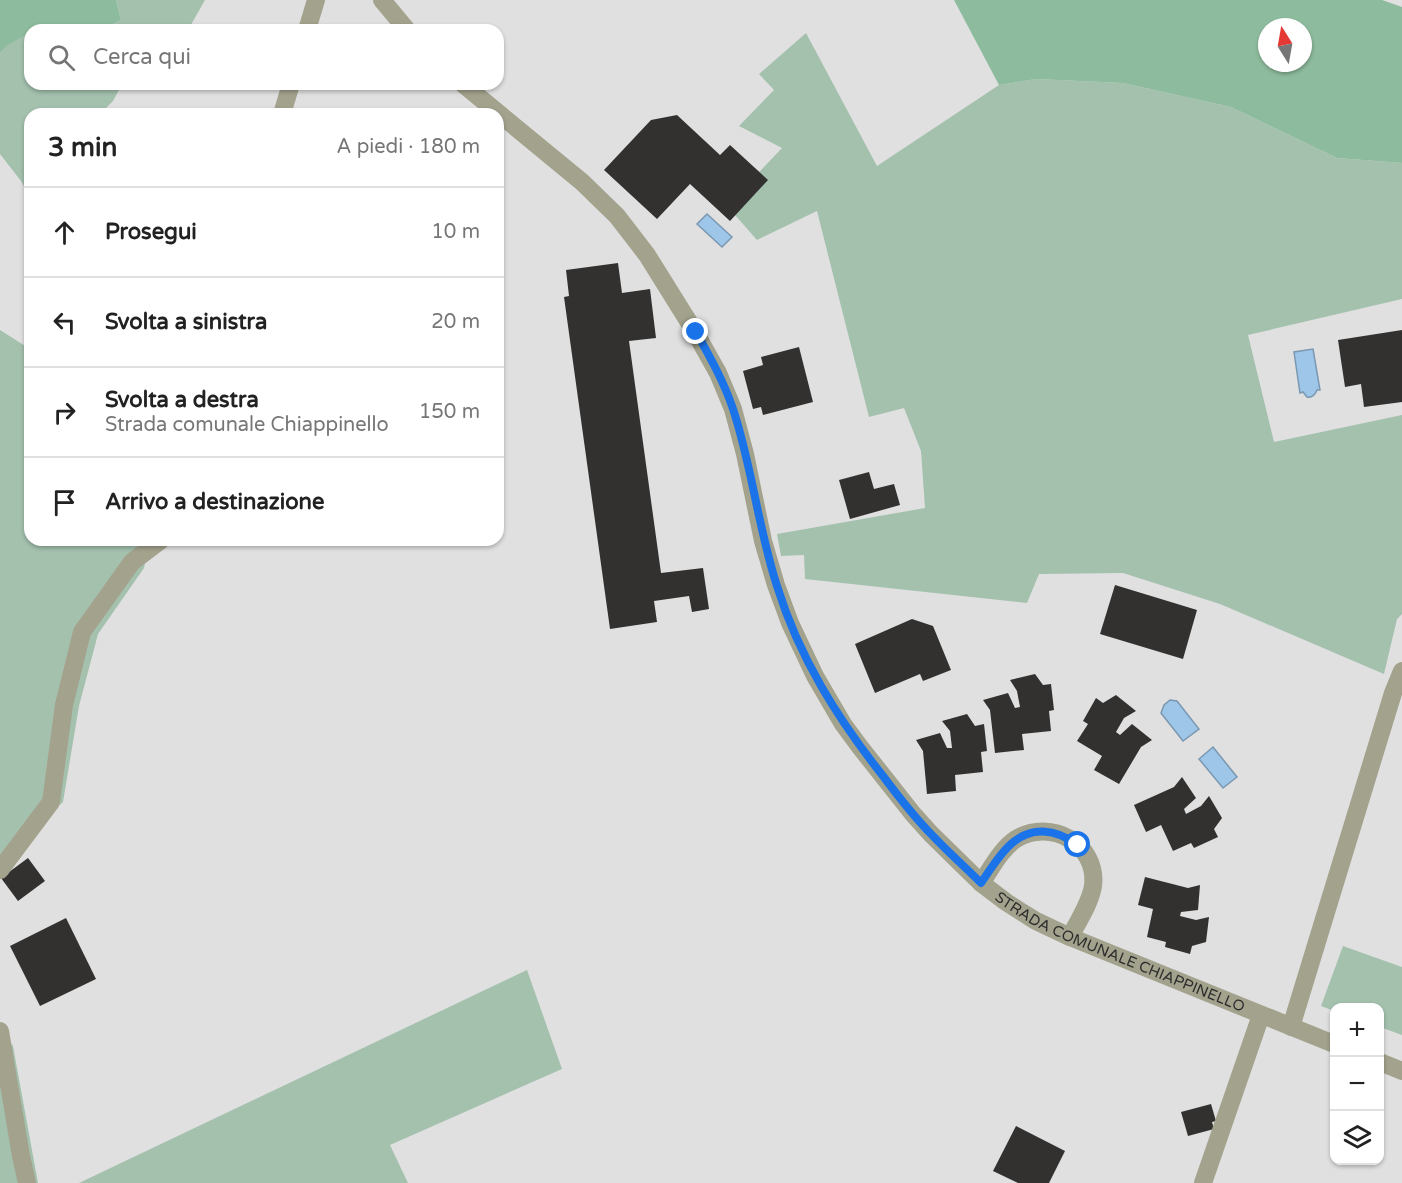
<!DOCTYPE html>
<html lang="it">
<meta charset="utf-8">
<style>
:root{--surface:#fff;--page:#f6f6f6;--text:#222;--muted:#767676;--line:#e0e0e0}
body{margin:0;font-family:"Varela Round",sans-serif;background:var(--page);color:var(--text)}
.controls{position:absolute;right:18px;bottom:18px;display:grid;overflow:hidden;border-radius:12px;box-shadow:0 2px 4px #0004}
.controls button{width:54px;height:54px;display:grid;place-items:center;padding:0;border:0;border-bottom:2px solid var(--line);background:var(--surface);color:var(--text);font:30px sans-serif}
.compass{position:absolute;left:1258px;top:18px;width:54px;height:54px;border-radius:50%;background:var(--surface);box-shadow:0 2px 4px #0004;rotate:349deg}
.stop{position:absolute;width:18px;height:18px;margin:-14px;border:4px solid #1a73e8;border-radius:50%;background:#fff}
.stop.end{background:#1a73e8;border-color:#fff;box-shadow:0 2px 6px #0008}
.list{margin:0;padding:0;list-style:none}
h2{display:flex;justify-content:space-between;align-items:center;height:78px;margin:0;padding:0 24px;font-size:26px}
h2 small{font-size:20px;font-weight:400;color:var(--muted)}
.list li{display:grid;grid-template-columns:39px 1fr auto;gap:18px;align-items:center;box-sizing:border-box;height:90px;padding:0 24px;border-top:2px solid var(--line)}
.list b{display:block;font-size:22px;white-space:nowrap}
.list p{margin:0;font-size:20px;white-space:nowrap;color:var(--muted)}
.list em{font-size:20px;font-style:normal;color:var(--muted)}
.icon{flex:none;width:33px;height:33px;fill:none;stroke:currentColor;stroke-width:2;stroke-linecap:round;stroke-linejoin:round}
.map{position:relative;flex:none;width:1402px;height:1183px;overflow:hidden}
.search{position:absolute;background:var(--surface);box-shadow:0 2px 4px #0004;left:24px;top:24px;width:480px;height:66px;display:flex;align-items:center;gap:15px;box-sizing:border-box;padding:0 21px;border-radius:18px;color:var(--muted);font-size:22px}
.panel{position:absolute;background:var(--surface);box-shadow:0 2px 4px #0004;left:24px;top:108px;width:480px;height:438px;border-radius:18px}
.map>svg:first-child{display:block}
.green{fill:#a4c1ae}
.forest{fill:#8dbb9d;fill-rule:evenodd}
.water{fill:#9dc6e9;stroke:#7b98b1;stroke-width:1.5}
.building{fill:#323130}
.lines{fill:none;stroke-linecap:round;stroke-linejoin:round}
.street{stroke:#a3a28d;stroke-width:18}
.route{stroke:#1a73e8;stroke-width:8}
.labels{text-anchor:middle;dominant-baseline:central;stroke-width:6;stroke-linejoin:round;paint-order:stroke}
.street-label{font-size:15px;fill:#2c2c2d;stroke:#e0e0e1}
</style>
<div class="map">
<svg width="1402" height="1183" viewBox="0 0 1402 1183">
<rect width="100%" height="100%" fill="#e0e0e1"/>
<g class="green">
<polygon points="116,0 205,0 188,30 38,30 68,24 104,28 121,20"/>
<polygon points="29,32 30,32 30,84 151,84 147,88 121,86 113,101 100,114 30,114 30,197 21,181 0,154 0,53 7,46"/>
<polygon points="806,33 877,166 999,85 1036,79 1123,83 1231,107 1337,158 1402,163 1402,299 1248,335 1274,442 1402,415 1402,614 1397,619 1384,674 1220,604 1123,573 1039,574 1027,603 805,579 804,555 781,556 777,534 925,508 921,451 904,408 869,417 817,211 757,240 727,206 782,148 739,126 774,90 759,74"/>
<polygon points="0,330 30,349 30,540 150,540 144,568 98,634 79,706 63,802 0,857"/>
<polygon points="1343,946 1402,967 1402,1035 1380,1027 1380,1008 1334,1008 1334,1011 1321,1006"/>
<polygon points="527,970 562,1069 390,1145 408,1183 79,1183"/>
<polygon points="0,1030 13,1046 38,1183 0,1183"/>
</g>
<g class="forest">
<polygon points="0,0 116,0 121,20 104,28 68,24 38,30 30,30 30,32 7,46 0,53"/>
<path d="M954,0H1382L1402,7V163L1337,158L1231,107L1123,83L1036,79L999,85ZM1267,27H1303V63H1267Z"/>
</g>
<g class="water">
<polygon points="707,214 732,237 722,247 697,224"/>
<path d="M1313,349L1320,390H1317C1315,395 1312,398 1307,397L1303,392L1300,393L1294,352Z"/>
<polygon points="1170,700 1177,701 1199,729 1183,741 1161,713 1164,705"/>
<polygon points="1213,747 1237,777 1223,788 1199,759"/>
</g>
<g class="building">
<polygon points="677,115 720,155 730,145 768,180 730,221 690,184 657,219 604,170 651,120"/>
<polygon points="618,263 622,293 650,289 656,338 629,341 661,573 703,568 709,609 692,612 689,596 654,601 657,622 610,629 564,297 569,296 566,270"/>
<polygon points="1402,330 1402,402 1364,407 1361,384 1345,387 1338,340"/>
<polygon points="799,347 813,402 763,415 761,407 753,409 743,371 763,365 761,357"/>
<polygon points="869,472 874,489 894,484 900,505 850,519 839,480"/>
<polygon points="1115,585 1197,610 1183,659 1100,634"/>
<polygon points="912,619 933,626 951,670 923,681 920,674 875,693 855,644"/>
<polygon points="1035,674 1043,685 1051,684 1054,710 1049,711 1051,731 1022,734 1024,750 995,753 990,710 983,700 1008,693 1015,708 1020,707 1017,691 1010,680"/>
<polygon points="1116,695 1136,711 1124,718 1116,732 1120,735 1132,724 1152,740 1141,747 1119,784 1094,770 1102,756 1077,741 1088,724 1083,721 1096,698 1103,703"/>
<polygon points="967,714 975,726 984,724 987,751 981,752 983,772 955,775 956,791 927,794 923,751 916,740 940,733 947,748 952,748 950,731 942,721"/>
<polygon points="1182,777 1196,798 1184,809 1186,814 1201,806 1209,796 1222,818 1214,829 1218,837 1194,848 1191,843 1173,851 1161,825 1146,832 1134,805 1174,787"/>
<polygon points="28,858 45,881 18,901 1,878"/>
<polygon points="1145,877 1188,888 1200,885 1198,910 1181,912 1180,916 1196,920 1209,917 1206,942 1192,946 1190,954 1165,947 1166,942 1147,937 1153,909 1138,905"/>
<polygon points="66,918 96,979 40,1006 10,946"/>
<polygon points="1211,1104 1216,1121 1212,1122 1214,1129 1188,1136 1181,1112"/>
<polygon points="1016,1126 1065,1151 1049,1183 1018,1183 993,1171"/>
</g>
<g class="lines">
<g class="street">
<polyline points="382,0 407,30"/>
<polyline points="307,30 316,0"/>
<path id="s1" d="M463,84L582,182L617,216L647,255L695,332L718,373L733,409L745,454L763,541L776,585L790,623L815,676L843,724L860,747L913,814L931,834L981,883L1006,902L1020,911L1036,921L1070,937L1334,1044"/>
<polyline points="282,114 291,84"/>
<polyline points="0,870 51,802 64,705 82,632 132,562 161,540"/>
<path d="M981,883C991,869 1001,849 1016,839C1051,818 1098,844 1093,886C1090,904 1078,921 1070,937"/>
<polyline points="1291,1027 1393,693 1402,671"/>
<polyline points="0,1031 21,1156 27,1183"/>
<polyline points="1380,1062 1402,1071"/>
<polyline points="1203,1183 1261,1015"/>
</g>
</g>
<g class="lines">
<path class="route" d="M696,332C710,357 724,382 733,409C752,466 758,528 777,586C799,657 837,718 883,776C898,796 914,817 932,835C948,852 965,867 981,883C990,870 999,855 1010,845C1031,825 1056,829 1078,845"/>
</g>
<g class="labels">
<g class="street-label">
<text stroke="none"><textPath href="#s1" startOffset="1132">STRADA COMUNALE CHIAPPINELLO</textPath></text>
</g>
</g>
</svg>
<div class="controls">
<button>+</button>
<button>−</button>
<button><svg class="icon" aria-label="layers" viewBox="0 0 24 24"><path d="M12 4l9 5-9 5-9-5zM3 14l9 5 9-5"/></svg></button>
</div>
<svg class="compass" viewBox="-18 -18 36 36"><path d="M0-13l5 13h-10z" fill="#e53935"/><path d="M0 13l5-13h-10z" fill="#767676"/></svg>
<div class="stop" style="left:1078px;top:845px"></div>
<div class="stop end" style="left:696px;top:332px"></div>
<div class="search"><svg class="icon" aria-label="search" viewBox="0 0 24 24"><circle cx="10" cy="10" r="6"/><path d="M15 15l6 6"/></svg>Cerca qui</div>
<section class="panel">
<h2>3 min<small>A piedi · 180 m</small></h2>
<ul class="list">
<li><svg class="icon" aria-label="ahead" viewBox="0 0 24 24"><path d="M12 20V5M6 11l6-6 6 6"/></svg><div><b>Prosegui</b></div><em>10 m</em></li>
<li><svg class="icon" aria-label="left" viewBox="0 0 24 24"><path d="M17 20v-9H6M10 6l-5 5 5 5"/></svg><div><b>Svolta a sinistra</b></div><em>20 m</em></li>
<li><svg class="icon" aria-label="right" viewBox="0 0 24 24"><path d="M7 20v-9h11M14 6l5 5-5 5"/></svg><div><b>Svolta a destra</b><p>Strada comunale Chiappinello</p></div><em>150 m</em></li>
<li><svg class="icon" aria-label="arrive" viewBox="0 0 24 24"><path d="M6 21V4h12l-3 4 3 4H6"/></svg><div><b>Arrivo a destinazione</b></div></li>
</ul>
</section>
</div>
